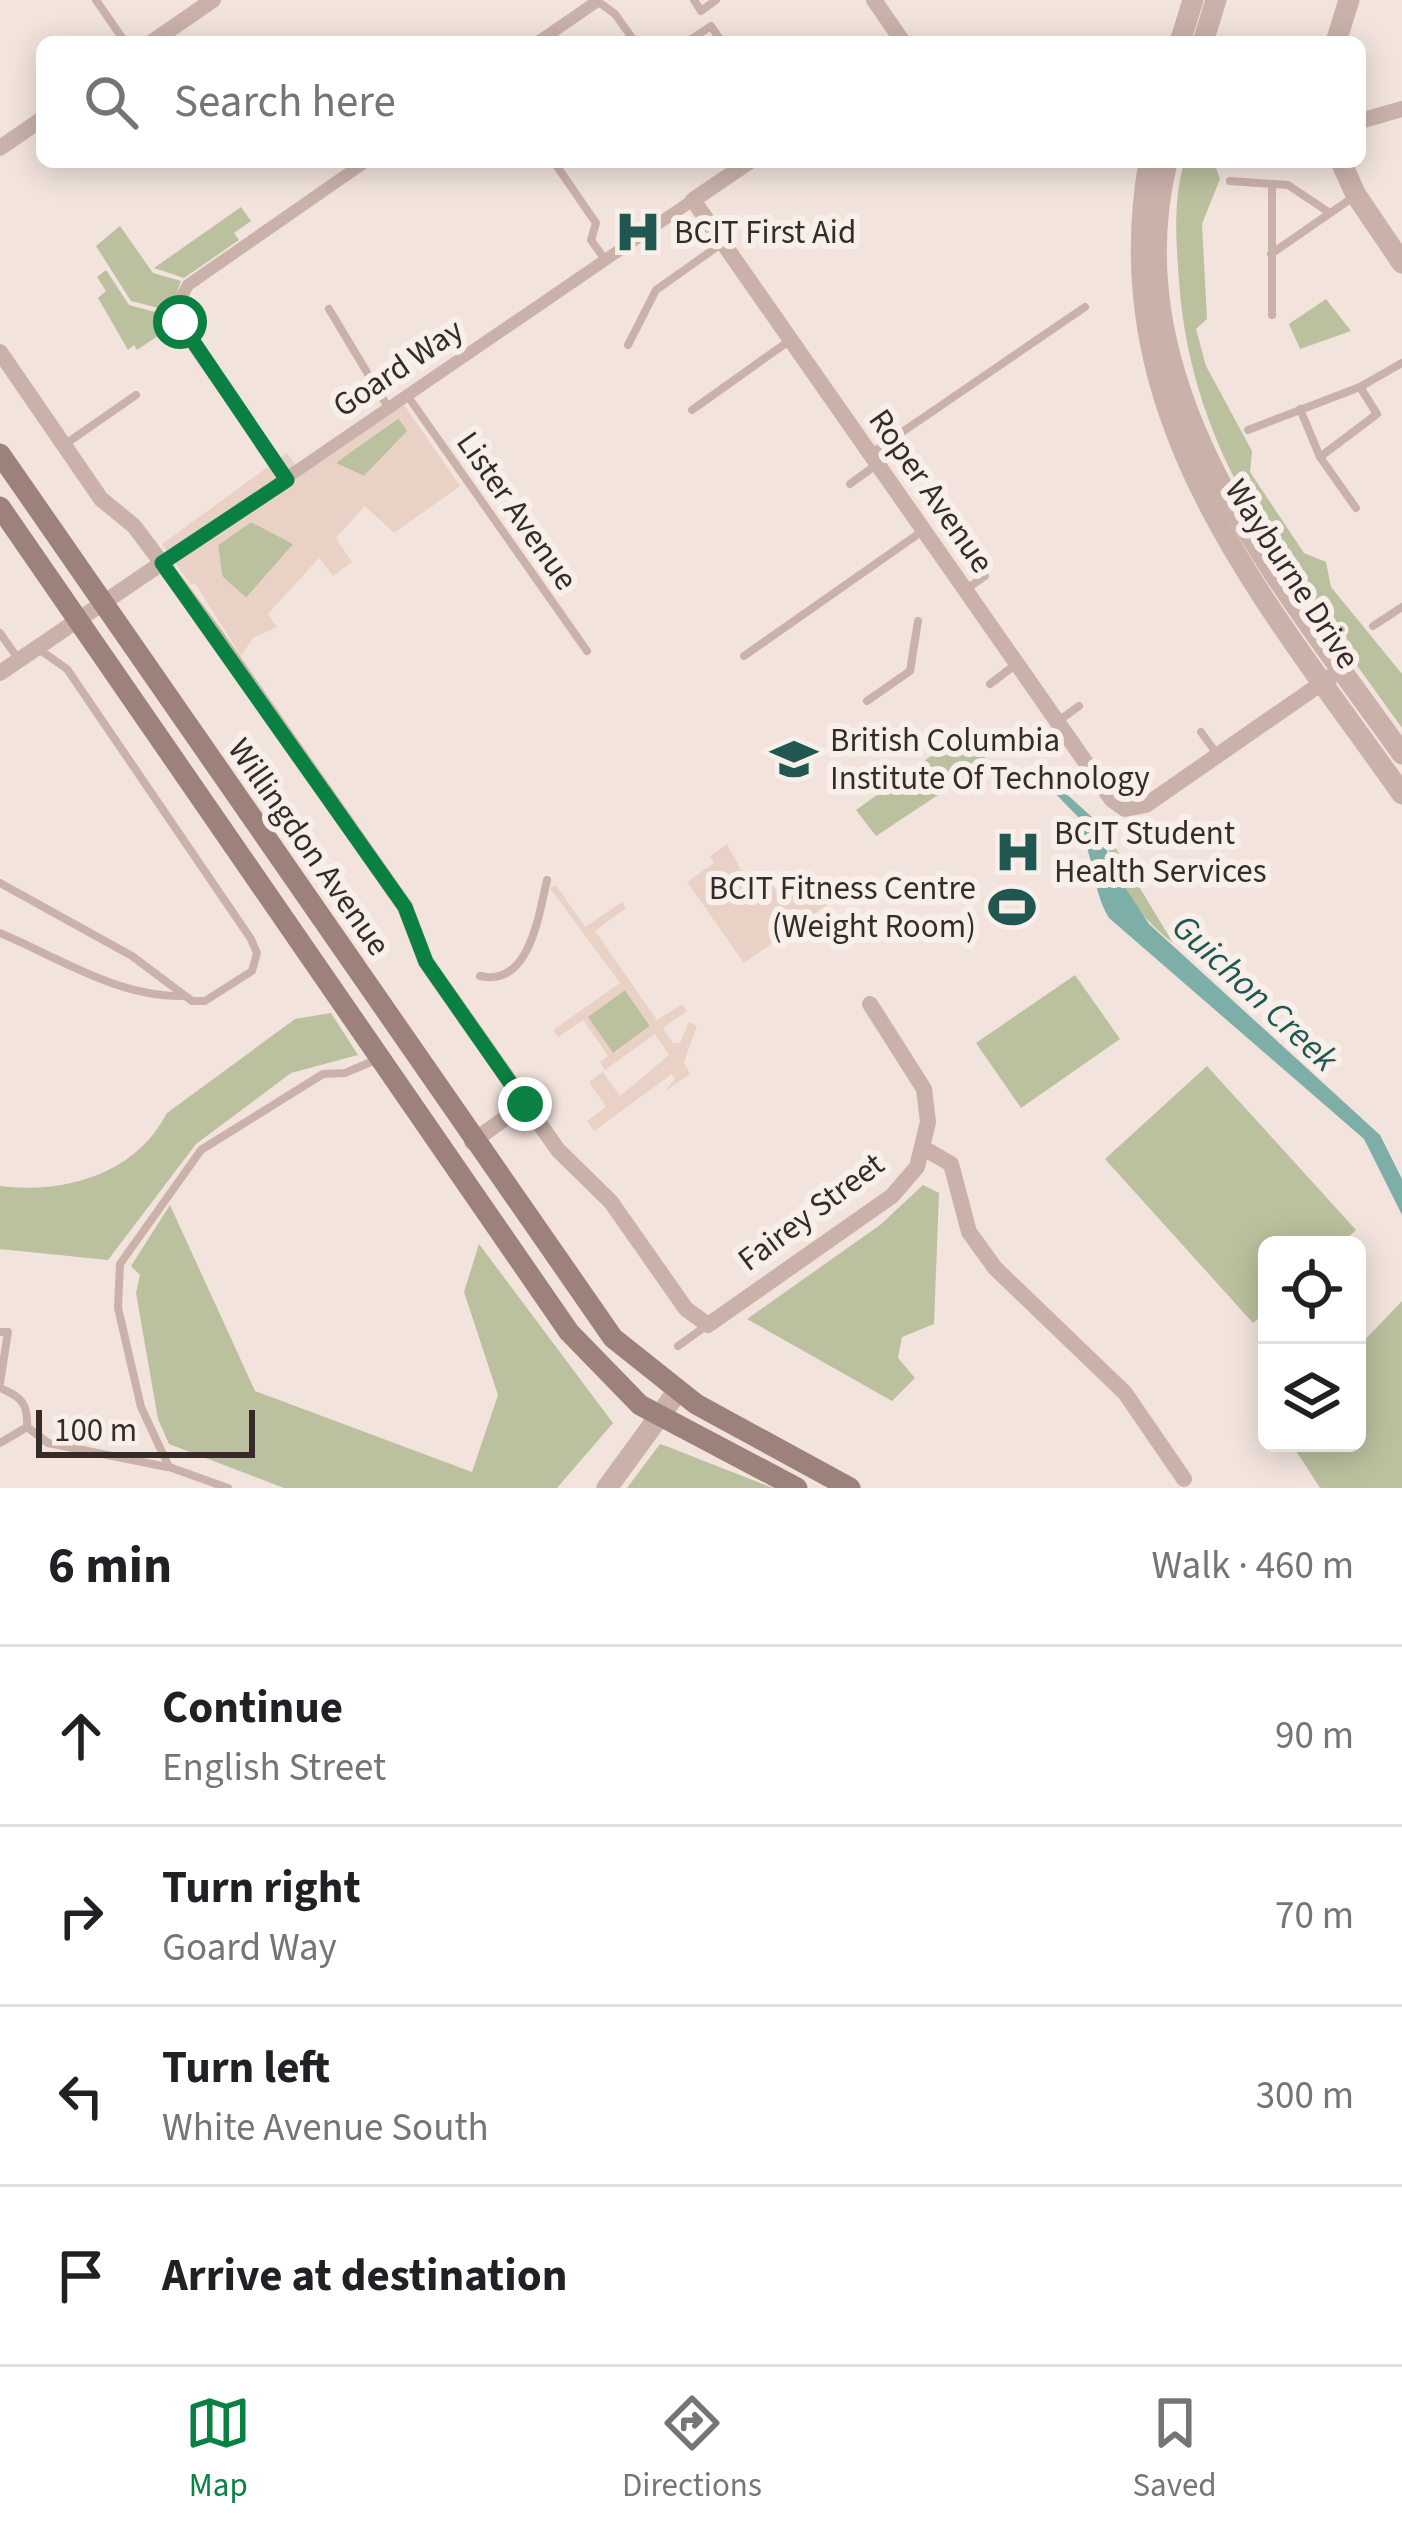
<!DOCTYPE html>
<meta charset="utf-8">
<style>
:root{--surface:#fff;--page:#f2f2f2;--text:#202124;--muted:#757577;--line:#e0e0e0;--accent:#0b8043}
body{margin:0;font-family:"Source Sans 3",sans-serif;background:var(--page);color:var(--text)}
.controls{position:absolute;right:36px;bottom:36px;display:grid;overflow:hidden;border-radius:18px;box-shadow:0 6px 30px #0003}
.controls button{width:108px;height:108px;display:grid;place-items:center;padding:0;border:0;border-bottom:3px solid var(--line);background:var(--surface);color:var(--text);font:60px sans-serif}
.scale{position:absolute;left:36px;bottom:30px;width:219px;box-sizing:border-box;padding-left:12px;border:6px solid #372b29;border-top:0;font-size:33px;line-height:42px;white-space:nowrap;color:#372b29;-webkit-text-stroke:9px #f9efea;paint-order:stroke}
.stop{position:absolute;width:36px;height:36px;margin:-27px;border:9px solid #0b8043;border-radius:50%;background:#fff}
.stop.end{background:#0b8043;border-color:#fff;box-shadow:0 3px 12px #0008}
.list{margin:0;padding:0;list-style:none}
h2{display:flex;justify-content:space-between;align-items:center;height:156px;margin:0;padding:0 48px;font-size:51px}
h2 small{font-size:39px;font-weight:400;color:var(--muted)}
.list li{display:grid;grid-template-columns:78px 1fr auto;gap:36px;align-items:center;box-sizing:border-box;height:180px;padding:0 48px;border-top:3px solid var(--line)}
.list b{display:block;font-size:45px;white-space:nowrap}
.list p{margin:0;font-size:39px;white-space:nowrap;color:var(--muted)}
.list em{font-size:39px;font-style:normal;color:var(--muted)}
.icon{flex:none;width:66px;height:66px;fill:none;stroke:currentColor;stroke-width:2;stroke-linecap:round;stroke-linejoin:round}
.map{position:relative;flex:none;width:1402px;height:1488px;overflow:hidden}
.search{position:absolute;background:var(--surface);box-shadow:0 6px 30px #0003;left:36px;right:36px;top:36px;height:132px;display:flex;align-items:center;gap:30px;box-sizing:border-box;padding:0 42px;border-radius:18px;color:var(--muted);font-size:45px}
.sheet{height:876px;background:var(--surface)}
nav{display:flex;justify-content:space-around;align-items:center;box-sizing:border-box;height:168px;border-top:3px solid var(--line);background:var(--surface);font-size:33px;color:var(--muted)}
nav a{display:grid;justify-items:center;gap:6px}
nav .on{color:var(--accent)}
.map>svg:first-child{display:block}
.green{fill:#bbc09e}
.plaza{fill:#e9d2c5;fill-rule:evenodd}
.water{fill:#7daea7}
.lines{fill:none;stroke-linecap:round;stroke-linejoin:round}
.service{stroke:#cab2aa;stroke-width:8}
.pedestrian{stroke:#cab2aa;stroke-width:12}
.minor{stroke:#cab2aa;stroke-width:16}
.tertiary{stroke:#cab2aa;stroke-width:21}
.secondary{stroke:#9d817b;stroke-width:21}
.route{stroke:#0b8043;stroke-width:15}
.labels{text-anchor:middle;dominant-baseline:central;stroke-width:12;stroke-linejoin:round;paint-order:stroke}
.poi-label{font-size:33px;fill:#372b29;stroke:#f9efea;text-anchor:start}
.street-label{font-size:33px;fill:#372b29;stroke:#f9efea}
.water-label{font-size:36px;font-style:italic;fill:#205851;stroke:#f9efea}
</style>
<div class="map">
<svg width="1402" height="1488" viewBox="0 0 1402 1488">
<rect width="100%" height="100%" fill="#f2e4dd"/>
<g class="green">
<path d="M1184,162H1214L1220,179L1202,224L1207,319L1196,329L1206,366L1252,451L1250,472L1304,553L1326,562L1331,587L1402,674V728C1299,581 1192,467 1179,281C1176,238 1173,203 1184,162Z"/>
<polygon points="241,207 251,221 234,233 239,240 184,278 154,268"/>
<polygon points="120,226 153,273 181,281 170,311 131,301 96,246"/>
<polygon points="106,270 129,305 170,316 174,325 137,350 134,345 128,350 98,298 106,291 97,277"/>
<polygon points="1326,299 1351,331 1300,349 1289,324"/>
<polygon points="399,418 408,431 364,476 335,463"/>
<polygon points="251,522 294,544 246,598 222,576 218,545"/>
<polygon points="966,731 988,762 876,836 856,810"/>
<path d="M1103,827L1173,943C1133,912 1112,877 1103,827Z"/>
<polygon points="1075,975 1120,1039 1021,1108 976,1043"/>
<polygon points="625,990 650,1026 613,1053 587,1017"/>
<path d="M331,1013L358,1055L291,1073L196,1144L108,1260L0,1249V1186C64,1194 135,1175 167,1113L295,1019Z"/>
<polygon points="1207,1066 1356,1230 1340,1245 1267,1245 1267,1311 1253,1323 1105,1159"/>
<polygon points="923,1185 939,1193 934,1324 902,1337 898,1358 915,1378 892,1401 747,1319 880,1225"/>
<polygon points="170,1205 255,1391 472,1472 498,1395 464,1292 479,1244 613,1423 557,1488 284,1488 169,1444 158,1419 136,1293 140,1275 131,1266"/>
<polygon points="1402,1301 1402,1488 1320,1488 1291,1443 1357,1443 1357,1348"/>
<polygon points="660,1444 666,1446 773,1488 627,1488"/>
</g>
<g class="plaza">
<path d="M398,396L460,486L394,533L365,506L336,538L352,562L333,576L319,558L268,614L277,627L253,638L241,656L195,583L191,585L162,544L287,453L296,465ZM398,418L407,431L364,476L336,463ZM251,522L293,544L246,598L222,576L218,545Z"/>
<polygon points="727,844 753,892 769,881 781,897 814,874 833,901 744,963 687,882 714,863 710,856"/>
<path d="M556,885L585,927L622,902L626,908L595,931L657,1020L682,1004L687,1011L663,1028L673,1043H680L689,1022L697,1026L684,1062L690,1074L664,1092L675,1079L672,1074L594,1131L587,1121L606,1107L589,1082L603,1072L620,1096L669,1055L655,1034L605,1070L600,1062L608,1056L583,1020L558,1037L553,1030L620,983L550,888ZM625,990L650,1026L613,1053L588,1017Z"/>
</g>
<path class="water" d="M1051,780L1103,827L1109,863L1149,924L1380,1135L1402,1179V1215L1364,1139L1109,918C1091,888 1096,856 1077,827L1083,822L1048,786Z"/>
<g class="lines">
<g class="service">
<polyline points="96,0 125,42"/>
<polyline points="596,0 615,14 635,42"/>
<polyline points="694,0 701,11 716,0"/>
<polyline points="687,42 711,26 722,42"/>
<polyline points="554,162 596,223 591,240 606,261"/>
<polyline points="1230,181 1288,185 1330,213"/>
<polyline points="1271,254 1352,198"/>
<polyline points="329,309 389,409"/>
<polyline points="1272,315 1272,185"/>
<polyline points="628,345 656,290 721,244"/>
<polyline points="409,398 587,651"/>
<polyline points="1300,409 1320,457 1356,508"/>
<polyline points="692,410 789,341"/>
<polyline points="1248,430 1360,387 1402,363"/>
<polyline points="64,445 136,395"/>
<polyline points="873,452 1085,307"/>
<polyline points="1320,457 1377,414 1360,387"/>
<polyline points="850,484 876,465"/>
<polyline points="965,590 985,576"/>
<polyline points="1373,626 1402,607"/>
<polyline points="0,633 19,660"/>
<polyline points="744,656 921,532"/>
<polyline points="990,684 1015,665"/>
<polyline points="867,701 910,671 918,621"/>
<polyline points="1057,722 1079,706"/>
<polyline points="1201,732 1217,754"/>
<polyline points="0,883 132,956 192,1001 205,1001 252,971 257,953 251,939 67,669 40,650"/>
<path d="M0,933C59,958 116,996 181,996"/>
<path d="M480,976C530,988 539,913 547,880"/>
<polyline points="0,1332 8,1332 0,1383"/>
<polyline points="678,1346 706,1326"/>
<path d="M0,1388C22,1397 28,1404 27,1427L0,1443"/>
<polyline points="27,1427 48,1443 167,1467"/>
<polyline points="228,1488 169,1467 141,1407 118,1308 120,1264 201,1150 323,1074 345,1073 378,1059"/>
</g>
<g class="pedestrian">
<polyline points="538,42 596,2"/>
<polyline points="288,480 181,328 177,305 188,285 365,162"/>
<polyline points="162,563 693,200"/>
</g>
<g class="minor">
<polyline points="874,0 903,42"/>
<polyline points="152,42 213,0"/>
<polyline points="1360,121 1402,109"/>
<polyline points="0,148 42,119"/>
<polyline points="749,162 693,200 1112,800 1125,809 1146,805 1342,669"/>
<polyline points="0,352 101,499 134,526 214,633 405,907 426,962 558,1150 611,1202 686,1309 708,1325 892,1196 917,1167 928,1122 924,1089 870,1004"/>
<polyline points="0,673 162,563"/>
<polyline points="472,1142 525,1104"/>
<polyline points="925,1149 951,1164 969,1232 995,1268 1125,1393 1184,1479"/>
</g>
<g class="tertiary">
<polyline points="1180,42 1193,0"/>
<polyline points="1203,42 1216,0"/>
<polyline points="1336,42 1349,0"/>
<path d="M1149,162C1104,420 1264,598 1402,794"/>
<path d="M1167,162C1112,390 1281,583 1402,754"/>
<polyline points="1341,162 1356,195 1402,263"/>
<polyline points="607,1488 677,1392"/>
</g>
<g class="secondary">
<polyline points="0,454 613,1338 696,1404 850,1488"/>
<polyline points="0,507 569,1332 640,1405 797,1488"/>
</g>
</g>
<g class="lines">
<polyline class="route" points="180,322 287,480 162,563 405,907 426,962 525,1104"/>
</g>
<defs>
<symbol id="hospital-bare" viewBox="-9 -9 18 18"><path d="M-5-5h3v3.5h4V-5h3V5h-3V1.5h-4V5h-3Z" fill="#205851" stroke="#f9efea" stroke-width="2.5" paint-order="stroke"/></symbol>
<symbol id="university-bare" viewBox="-9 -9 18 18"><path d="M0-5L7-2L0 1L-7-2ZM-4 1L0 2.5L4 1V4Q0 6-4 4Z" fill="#205851" stroke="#f9efea" stroke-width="2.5" paint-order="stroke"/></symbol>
<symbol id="stadium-bare" viewBox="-9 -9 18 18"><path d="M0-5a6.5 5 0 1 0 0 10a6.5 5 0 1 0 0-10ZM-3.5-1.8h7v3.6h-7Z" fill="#205851" stroke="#f9efea" stroke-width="2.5" paint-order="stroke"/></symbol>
</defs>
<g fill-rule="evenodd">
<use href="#hospital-bare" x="605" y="199" width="66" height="66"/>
<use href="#university-bare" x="761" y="726" width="66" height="66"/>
<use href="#hospital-bare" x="985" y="819" width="66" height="66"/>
<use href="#stadium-bare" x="979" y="874" width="66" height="66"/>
</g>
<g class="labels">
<g class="poi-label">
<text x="674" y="232">BCIT First Aid</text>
<text x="830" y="740">British Columbia<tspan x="830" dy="38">Institute Of Technology</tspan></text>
<text x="1054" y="833">BCIT Student<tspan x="1054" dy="38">Health Services</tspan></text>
<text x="976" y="888" text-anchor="end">BCIT Fitness Centre<tspan x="976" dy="38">(Weight Room)</tspan></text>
</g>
<g class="street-label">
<text transform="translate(398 368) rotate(-34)">Goard Way</text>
<text transform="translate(931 491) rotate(55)">Roper Avenue</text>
<text transform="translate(517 511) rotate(55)">Lister Avenue</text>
<text transform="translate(1292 574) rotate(57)">Wayburne Drive</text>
<text transform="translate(309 847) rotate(55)">Willingdon Avenue</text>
<text transform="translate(811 1212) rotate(-37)">Fairey Street</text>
</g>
<g class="water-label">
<text transform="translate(1255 993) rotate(43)">Guichon Creek</text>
</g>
</g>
</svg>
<div class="controls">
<button><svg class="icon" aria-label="locate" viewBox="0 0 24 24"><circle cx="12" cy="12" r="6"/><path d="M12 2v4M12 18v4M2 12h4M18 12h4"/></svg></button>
<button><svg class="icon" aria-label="layers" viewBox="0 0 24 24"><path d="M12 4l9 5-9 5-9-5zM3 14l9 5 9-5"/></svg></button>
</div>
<div class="scale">100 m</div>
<div class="stop" style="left:180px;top:322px"></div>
<div class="stop end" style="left:525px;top:1104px"></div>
<div class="search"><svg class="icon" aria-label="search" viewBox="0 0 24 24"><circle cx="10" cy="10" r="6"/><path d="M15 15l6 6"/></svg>Search here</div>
</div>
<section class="sheet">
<h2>6 min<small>Walk · 460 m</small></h2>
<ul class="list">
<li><svg class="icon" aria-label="ahead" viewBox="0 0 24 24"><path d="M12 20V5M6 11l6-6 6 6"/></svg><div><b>Continue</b><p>English Street</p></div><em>90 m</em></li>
<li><svg class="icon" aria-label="right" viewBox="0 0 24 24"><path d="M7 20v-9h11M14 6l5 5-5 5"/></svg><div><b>Turn right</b><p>Goard Way</p></div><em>70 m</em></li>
<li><svg class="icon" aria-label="left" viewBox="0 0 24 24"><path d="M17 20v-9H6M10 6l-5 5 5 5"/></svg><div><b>Turn left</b><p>White Avenue South</p></div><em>300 m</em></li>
<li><svg class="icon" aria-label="arrive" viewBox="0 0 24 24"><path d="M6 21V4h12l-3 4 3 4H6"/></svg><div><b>Arrive at destination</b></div></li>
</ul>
</section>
<nav>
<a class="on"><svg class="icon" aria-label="map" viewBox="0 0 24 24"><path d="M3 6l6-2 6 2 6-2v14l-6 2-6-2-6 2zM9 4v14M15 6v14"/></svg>Map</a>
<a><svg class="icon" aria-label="directions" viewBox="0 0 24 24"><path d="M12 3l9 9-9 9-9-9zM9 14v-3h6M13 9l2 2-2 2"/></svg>Directions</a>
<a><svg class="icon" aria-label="saved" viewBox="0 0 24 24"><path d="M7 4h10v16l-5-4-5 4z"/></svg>Saved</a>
</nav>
